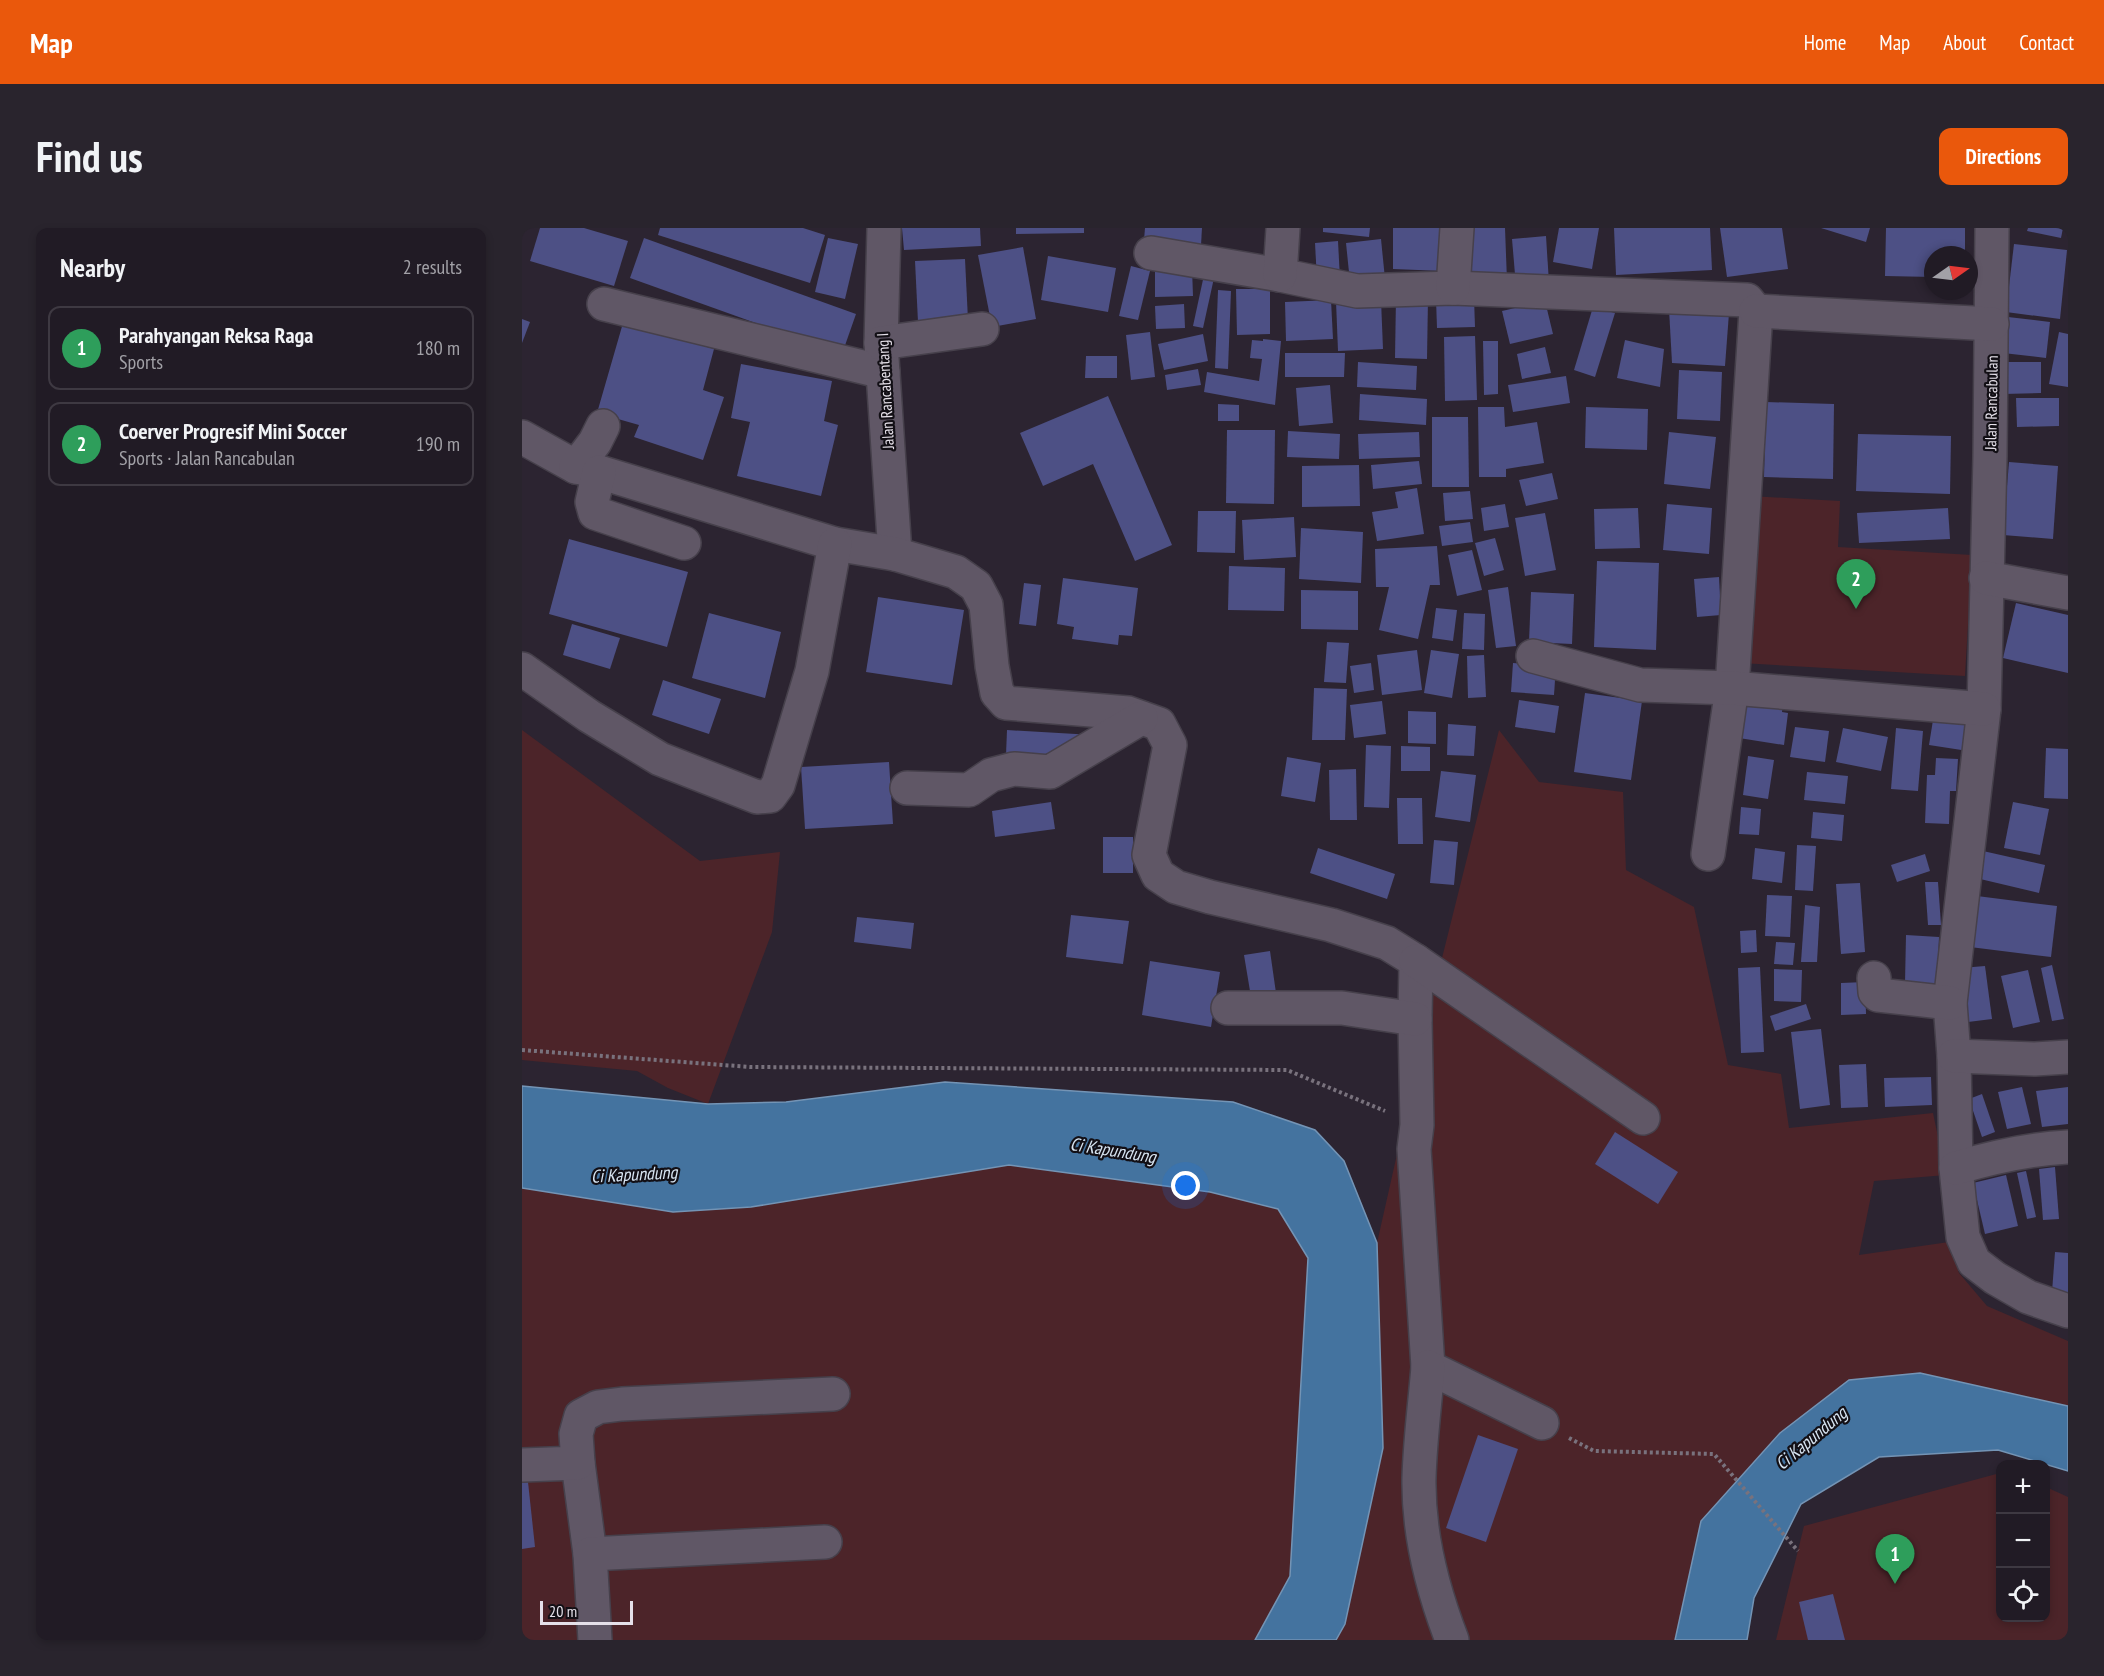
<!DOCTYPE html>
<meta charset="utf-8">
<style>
:root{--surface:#211b25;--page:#29242d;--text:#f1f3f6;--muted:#a2a1a7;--line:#3e3942;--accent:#ea580c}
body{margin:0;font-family:"PT Sans Narrow",sans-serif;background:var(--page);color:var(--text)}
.controls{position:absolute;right:18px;bottom:18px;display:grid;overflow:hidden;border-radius:12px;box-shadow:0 3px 9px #0003}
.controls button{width:54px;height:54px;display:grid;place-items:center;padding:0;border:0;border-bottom:2px solid var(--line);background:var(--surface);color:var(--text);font:30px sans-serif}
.compass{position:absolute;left:1402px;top:18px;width:54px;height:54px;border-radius:50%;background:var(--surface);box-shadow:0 3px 9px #0003;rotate:76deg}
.scale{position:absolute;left:18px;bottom:15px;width:93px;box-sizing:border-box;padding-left:6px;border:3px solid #e5e0e9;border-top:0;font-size:16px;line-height:21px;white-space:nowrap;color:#e5e0e9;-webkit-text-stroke:4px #120f15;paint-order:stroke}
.you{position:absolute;left:664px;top:958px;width:21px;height:21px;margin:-15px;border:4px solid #fff;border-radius:50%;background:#1a73e8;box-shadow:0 0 0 9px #1a73e833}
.badge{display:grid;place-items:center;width:39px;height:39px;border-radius:50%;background:var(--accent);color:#fff;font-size:20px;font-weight:700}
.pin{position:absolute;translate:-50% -50px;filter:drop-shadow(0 2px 3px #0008)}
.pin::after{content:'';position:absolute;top:32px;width:21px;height:18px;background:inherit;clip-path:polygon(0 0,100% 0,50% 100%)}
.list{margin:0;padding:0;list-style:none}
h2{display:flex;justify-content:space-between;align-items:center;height:78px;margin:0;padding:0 24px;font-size:26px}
h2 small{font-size:20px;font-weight:400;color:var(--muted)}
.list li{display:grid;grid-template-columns:39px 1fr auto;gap:18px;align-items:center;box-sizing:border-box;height:84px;margin:0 12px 12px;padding:0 12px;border:2px solid var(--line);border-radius:12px}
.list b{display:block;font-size:22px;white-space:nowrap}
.list p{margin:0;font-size:20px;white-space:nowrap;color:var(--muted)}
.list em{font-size:20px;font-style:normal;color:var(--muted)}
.icon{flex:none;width:33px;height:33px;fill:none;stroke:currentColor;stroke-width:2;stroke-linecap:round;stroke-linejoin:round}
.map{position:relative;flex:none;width:1546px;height:1412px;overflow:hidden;border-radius:12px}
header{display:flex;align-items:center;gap:36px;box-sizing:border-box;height:84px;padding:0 30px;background:var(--accent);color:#fff}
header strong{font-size:28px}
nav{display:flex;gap:33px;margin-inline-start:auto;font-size:21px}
.intro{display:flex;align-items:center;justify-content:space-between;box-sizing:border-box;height:144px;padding:0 36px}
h1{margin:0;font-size:42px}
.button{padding:15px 27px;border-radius:12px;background:var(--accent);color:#fff;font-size:21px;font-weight:700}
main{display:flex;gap:36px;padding:0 36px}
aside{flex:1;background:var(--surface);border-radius:12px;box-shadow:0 3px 9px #0003}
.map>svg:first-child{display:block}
.green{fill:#4c2429}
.water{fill:#44739f;stroke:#7494b5;stroke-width:1.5}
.building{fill:#4d5085}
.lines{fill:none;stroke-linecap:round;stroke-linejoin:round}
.minor-casing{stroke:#46404b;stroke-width:36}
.path{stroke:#79727d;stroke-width:4;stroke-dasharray:3 3;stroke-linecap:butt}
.minor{stroke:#605766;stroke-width:33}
.labels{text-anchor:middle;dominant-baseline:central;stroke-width:4.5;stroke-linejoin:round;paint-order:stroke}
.street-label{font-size:16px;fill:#e5e0e9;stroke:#120f15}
.water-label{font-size:18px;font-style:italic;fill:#d8e5f2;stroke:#120f15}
</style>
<header>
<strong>Map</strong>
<nav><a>Home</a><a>Map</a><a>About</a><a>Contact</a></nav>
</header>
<div class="intro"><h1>Find us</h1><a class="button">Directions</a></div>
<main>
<aside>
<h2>Nearby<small>2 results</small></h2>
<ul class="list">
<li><span class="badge" style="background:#2e9e5b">1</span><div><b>Parahyangan Reksa Raga</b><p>Sports</p></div><em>180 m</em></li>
<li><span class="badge" style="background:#2e9e5b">2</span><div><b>Coerver Progresif Mini Soccer</b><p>Sports · Jalan Rancabulan</p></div><em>190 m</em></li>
</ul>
</aside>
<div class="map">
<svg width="1546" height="1412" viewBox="0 0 1546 1412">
<rect width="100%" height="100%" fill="#2c2431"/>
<g class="green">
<polygon points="1228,268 1318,273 1316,319 1450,327 1443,448 1219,435"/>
<polygon points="0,502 178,633 258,624 250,704 186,876 146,860 115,843 0,832"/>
<polygon points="977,502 1017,554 1101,564 1104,642 1172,679 1206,837 1259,846 1267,900 1411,885 1424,947 1352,953 1337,1027 1427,1014 1437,1045 1465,1078 1546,1113 1546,1178 1398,1145 1179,1293 1153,1412 814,1412 823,1396 861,1220 855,1015 912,762"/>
<polygon points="487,937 688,964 756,981 786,1030 768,1348 733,1412 0,1412 0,960 151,984 229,979"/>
<polygon points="1478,1245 1478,1390 1524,1390 1524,1259 1546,1269 1546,1412 1254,1412 1282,1298"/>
</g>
<g class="water">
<polygon points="423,854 711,874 793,902 822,933 855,1015 861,1220 823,1396 814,1412 733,1412 768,1348 786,1030 756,981 688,964 487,937 229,979 151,984 0,960 0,858 186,876 264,874"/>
<polygon points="1398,1145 1546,1178 1546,1243 1476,1222 1357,1229 1279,1276 1232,1370 1225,1412 1153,1412 1179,1293 1258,1205 1327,1152"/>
</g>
<g class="building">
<polygon points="18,0 62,0 106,13 92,58 8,33"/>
<polygon points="138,0 281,0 303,7 288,55 136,7"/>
<polygon points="380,0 458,0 459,18 382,22"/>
<polygon points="494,0 562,0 562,5 494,6"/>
<polygon points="623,0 680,0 679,17 622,12"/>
<polygon points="801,0 848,0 847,9 801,4"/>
<polygon points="871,0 921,0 921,43 871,41"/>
<polygon points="946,0 983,0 985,53 940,48"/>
<polygon points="1037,0 1077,0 1070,41 1031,34"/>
<polygon points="1092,0 1188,0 1190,42 1094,47"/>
<polygon points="1198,0 1260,0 1266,41 1205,49"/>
<polygon points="1299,0 1348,0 1344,14"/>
<polygon points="1364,0 1443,0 1443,27 1411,27 1411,49 1363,48"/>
<polygon points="1506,0 1541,0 1539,10 1505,3"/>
<polygon points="1024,8 1027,55 994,58 990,11"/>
<polygon points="122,10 334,86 320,126 108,50"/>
<polygon points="306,10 336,16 323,71 293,64"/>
<polygon points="859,11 863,51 828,54 824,15"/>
<polygon points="816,13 818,51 795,52 793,15"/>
<polygon points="1492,16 1545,22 1538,91 1484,84"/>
<polygon points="501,19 514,91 470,99 456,27"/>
<polygon points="526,28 594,40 586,84 519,72"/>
<polygon points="443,31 446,92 396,94 393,33"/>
<polygon points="609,38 628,43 616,92 597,88"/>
<polygon points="633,40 670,40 671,68 633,69"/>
<polygon points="682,47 692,50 681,100 671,98"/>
<polygon points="714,61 748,61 748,106 715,107"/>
<polygon points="696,62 709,63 706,141 693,140"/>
<polygon points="874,69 906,70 905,131 873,130"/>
<polygon points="952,70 953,99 915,100 914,71"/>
<polygon points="809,72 811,111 764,113 763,74"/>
<polygon points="859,72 861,121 816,123 814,73"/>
<polygon points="1023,73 1031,106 988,116 980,83"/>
<polygon points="662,76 663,100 634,101 633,78"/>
<polygon points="1071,79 1093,85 1073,149 1052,142"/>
<polygon points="1147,81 1207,85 1203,138 1150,135"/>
<polygon points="1486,89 1528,94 1524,130 1481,125"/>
<polygon points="0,91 8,94 0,115"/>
<polygon points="101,95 192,121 181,162 202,169 181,232 112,209 117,197 75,185"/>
<polygon points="628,104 633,149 609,152 604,107"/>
<polygon points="1537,104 1546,106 1546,159 1527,156"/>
<polygon points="681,106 686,133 642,142 636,116"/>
<polygon points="953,108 955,172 923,173 922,109"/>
<polygon points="741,111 759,113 753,177 682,164 685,144 737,153 740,131 728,130 730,112 741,113"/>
<polygon points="1103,112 1142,121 1138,159 1095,150"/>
<polygon points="961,113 976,113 976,166 962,167"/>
<polygon points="1023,119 1029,145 1000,151 995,126"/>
<polygon points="763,125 823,125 822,149 763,149"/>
<polygon points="564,128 595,128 595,150 563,150"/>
<polygon points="836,134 895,138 894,162 835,159"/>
<polygon points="1480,134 1519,134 1519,165 1481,166"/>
<polygon points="219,136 310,153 302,193 316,197 299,268 215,248 228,194 209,190"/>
<polygon points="676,141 679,157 645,162 643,147"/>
<polygon points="1157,142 1200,144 1198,193 1155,191"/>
<polygon points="1044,148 1048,175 991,184 986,157"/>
<polygon points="808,157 811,195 777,198 774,160"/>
<polygon points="838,166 905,171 904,197 837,192"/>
<polygon points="586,168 650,317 613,333 571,236 521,258 498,205"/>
<polygon points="1494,170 1537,170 1537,198 1495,199"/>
<polygon points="1244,174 1312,176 1311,251 1242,249"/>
<polygon points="696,176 717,177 717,193 696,193"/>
<polygon points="956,179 982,179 983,199 1015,194 1022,235 984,241 984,249 957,249"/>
<polygon points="1064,179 1126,181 1125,222 1063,220"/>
<polygon points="910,189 946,189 947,259 910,259"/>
<polygon points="705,202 753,202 752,276 704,275"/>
<polygon points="766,203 818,206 817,231 765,229"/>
<polygon points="897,204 898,229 837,231 836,206"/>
<polygon points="1147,204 1194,209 1188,261 1142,256"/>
<polygon points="1336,206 1429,208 1428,266 1334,263"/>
<polygon points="897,233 900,256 851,261 849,237"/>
<polygon points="1487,234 1536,238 1531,311 1481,307"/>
<polygon points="837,237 838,278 780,279 780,238"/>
<polygon points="1030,245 1036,271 1004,278 997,252"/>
<polygon points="895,260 902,306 855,313 850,284 876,280 873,264"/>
<polygon points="948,263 951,291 923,293 921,265"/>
<polygon points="983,276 987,299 962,303 959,280"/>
<polygon points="1145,276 1190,280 1187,326 1141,322"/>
<polygon points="1116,280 1118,320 1073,321 1072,281"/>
<polygon points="1426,280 1428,311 1337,315 1335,285"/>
<polygon points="676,283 714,283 713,325 675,324"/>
<polygon points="1023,285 1034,342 1003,348 993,290"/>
<polygon points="772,289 774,329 722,332 720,292"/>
<polygon points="948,294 951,314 920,318 917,298"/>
<polygon points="779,300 841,304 839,355 777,351"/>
<polygon points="973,310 982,342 962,348 953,315"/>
<polygon points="47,311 166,344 145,419 27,386"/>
<polygon points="915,318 918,357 908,357 896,411 857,402 867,359 854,359 853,321"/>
<polygon points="950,322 960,362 935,368 926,327"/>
<polygon points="1075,333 1137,335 1134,422 1072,419"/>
<polygon points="707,338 763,340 762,383 706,382"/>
<polygon points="1197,349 1199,387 1175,389 1172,351"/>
<polygon points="541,350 616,360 610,408 597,407 596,417 550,411 552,399 535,396"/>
<polygon points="502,355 519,357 514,398 497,396"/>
<polygon points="986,359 994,418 974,420 966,362"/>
<polygon points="779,362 836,363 836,402 779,401"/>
<polygon points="1009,364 1052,366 1050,416 1007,414"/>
<polygon points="356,369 442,382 430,457 344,444"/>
<polygon points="1494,375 1546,387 1546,445 1481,430"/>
<polygon points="914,380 935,382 931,413 910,410"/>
<polygon points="187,385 259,404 243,470 170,450"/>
<polygon points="942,385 963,386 962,422 940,421"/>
<polygon points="50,396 98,410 88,441 41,427"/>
<polygon points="805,414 827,415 824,455 802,454"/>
<polygon points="895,422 900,462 860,467 855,427"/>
<polygon points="909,422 937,426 930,470 902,465"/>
<polygon points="962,427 964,469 946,470 945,428"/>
<polygon points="849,435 852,462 832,465 828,438"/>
<polygon points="991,435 1034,438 1032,467 989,464"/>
<polygon points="141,452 199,471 187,506 130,487"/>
<polygon points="792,460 825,461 823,512 790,512"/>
<polygon points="1224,463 1261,474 1260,484 1266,485 1262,517 1217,510"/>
<polygon points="1063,465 1120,473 1109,552 1052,544"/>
<polygon points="997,472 1037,478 1033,505 993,499"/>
<polygon points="860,473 864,506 832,510 828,477"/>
<polygon points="886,483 914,484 914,516 886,515"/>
<polygon points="1411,492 1449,497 1446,523 1407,517"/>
<polygon points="926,496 954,498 952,528 925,527"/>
<polygon points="1273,499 1307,503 1303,534 1268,529"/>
<polygon points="1321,500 1366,509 1359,543 1314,534"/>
<polygon points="1374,500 1401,503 1396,563 1369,561"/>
<polygon points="485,502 571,507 570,532 484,527"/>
<polygon points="844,517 869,518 867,580 842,579"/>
<polygon points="879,518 908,519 908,543 879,543"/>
<polygon points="1524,520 1546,521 1546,571 1522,570"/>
<polygon points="1226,528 1252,532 1246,571 1221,567"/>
<polygon points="765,529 799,535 793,574 759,568"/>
<polygon points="1414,530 1436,531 1434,563 1428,563 1427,596 1403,595 1405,547 1413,547"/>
<polygon points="367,534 371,596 283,601 279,539"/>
<polygon points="834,541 835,592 808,592 807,542"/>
<polygon points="919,543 954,547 948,594 913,589"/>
<polygon points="1285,544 1326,548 1323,576 1282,572"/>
<polygon points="875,570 900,570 901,616 876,616"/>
<polygon points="529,574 533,601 473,609 470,583"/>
<polygon points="1491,574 1527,581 1518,627 1482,620"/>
<polygon points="1219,579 1239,581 1237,607 1217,606"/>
<polygon points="1291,584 1322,587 1320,613 1289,610"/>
<rect x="581" y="609" width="30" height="36"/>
<polygon points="912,612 936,614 932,657 908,655"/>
<polygon points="1275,617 1294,618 1291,663 1273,662"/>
<polygon points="796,620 873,646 865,671 788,645"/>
<polygon points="1233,620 1263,624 1260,655 1230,651"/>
<polygon points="1461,623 1523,637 1517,665 1454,650"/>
<polygon points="1403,626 1408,643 1375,654 1369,637"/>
<polygon points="1403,654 1416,654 1419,697 1406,697"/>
<polygon points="1338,655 1343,724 1319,726 1314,656"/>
<polygon points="1245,667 1270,668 1268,709 1243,708"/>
<polygon points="1455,668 1535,678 1529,729 1448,719"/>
<polygon points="1283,677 1298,679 1295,734 1279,734"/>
<polygon points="549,687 607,693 601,736 544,729"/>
<polygon points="335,689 392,695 389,721 332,714"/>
<polygon points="1234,702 1235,724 1219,725 1218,703"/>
<polygon points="1384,707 1417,709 1415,756 1383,755"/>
<polygon points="1254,714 1273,715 1271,737 1252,736"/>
<polygon points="748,723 754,765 729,769 722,727"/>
<polygon points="628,733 698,744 689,799 620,787"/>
<polygon points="1530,737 1542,791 1530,793 1519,740"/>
<polygon points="1463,738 1470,791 1446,794 1439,740"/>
<polygon points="1238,739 1242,824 1219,825 1216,740"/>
<polygon points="1252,741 1280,742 1279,774 1252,773"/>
<polygon points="1506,742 1518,794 1491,800 1479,748"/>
<polygon points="1343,754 1344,786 1319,787 1319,755"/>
<polygon points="1284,776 1289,791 1253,803 1248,788"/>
<polygon points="1299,801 1308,877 1278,881 1269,804"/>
<polygon points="1344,836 1346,879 1319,880 1317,837"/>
<polygon points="1409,849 1410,877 1363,879 1362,850"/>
<polygon points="1500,859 1509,896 1485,901 1476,864"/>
<polygon points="1546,859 1546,896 1520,899 1514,863"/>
<polygon points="1460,866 1473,904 1460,909 1447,871"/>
<polygon points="1093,904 1156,944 1136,976 1073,936"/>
<polygon points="1533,939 1537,991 1521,992 1517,941"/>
<polygon points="1504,943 1514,989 1505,991 1495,945"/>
<polygon points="1484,947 1496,998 1463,1006 1451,955"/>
<polygon points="1533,1024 1546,1025 1546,1065 1530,1064"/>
<polygon points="956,1207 996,1221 964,1314 924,1300"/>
<polygon points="6,1254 13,1319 0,1321 0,1255"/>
<polygon points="1311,1366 1323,1412 1286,1412 1277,1374"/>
</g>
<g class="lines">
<defs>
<g id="minor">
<polyline points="362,0 359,115 373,326"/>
<polyline points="1470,0 1468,228 1462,481 1428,775 1432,828 1434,940 1441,1009 1452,1034 1473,1050 1506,1069 1546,1083"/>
<polyline points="629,25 758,47 835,63 931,60 1225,72 1234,83 1210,460 1186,626"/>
<polyline points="758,47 761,0"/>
<polyline points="931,60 935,0"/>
<polyline points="82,76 361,144"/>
<polyline points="1234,83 1470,96"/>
<polyline points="359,115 460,101"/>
<polyline points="0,209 54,239 77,244 313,316 373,326 434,344 454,358 464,377 470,438 475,465 484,475 606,485 637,496 648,517 627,627 636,647 654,659 688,669 809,697 865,715 894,733 893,791 895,897 892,921 906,1139 1020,1195"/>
<polyline points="54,239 73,214 81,198"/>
<polyline points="77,244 70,274 73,285 162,315"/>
<polyline points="1464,350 1546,365"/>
<polyline points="1011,428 1118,457 1210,460 1462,481"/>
<polyline points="0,441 67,488 138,531 235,569 248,568 256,557 290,443 313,316"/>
<polyline points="385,560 447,562 469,547 492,541 528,544 619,490"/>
<polyline points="894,733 1121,890"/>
<polyline points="1352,750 1353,764 1356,767 1428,775"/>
<polyline points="706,780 820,780 893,791"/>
<polyline points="1432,828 1513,831 1546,829"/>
<path d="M1434,940C1471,929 1507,921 1546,919"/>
<path d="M906,1139C903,1175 898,1213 897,1250C896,1305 910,1360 930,1412"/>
<polyline points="56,1235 68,1326"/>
<polyline points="0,1237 56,1235 54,1206 59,1188 76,1179 100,1176 311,1166"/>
<polyline points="73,1412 68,1326 303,1314"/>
</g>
</defs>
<use href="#minor" class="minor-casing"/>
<g class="path">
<polyline points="0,822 228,839 765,842 863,883"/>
<polyline points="1047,1210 1072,1223 1192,1226 1276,1323"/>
</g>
<use href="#minor" class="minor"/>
</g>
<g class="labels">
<g class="street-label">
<text transform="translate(363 163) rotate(-93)">Jalan Rancabentang I</text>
<text transform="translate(1469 175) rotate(-89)">Jalan Rancabulan</text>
</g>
<g class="water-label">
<text transform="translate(591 922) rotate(9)">Ci Kapundung</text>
<text transform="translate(112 946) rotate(-3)">Ci Kapundung</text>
<text transform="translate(1289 1210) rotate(-40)">Ci Kapundung</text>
</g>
</g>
</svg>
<div class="controls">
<button>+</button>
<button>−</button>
<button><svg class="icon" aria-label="locate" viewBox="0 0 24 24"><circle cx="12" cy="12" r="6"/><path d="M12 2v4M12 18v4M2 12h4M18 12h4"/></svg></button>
</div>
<svg class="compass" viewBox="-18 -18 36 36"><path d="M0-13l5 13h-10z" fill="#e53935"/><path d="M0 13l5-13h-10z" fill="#a2a1a7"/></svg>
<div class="scale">20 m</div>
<div class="you"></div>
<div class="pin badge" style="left:1373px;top:1356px;background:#2e9e5b">1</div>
<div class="pin badge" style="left:1334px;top:381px;background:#2e9e5b">2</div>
</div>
</main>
